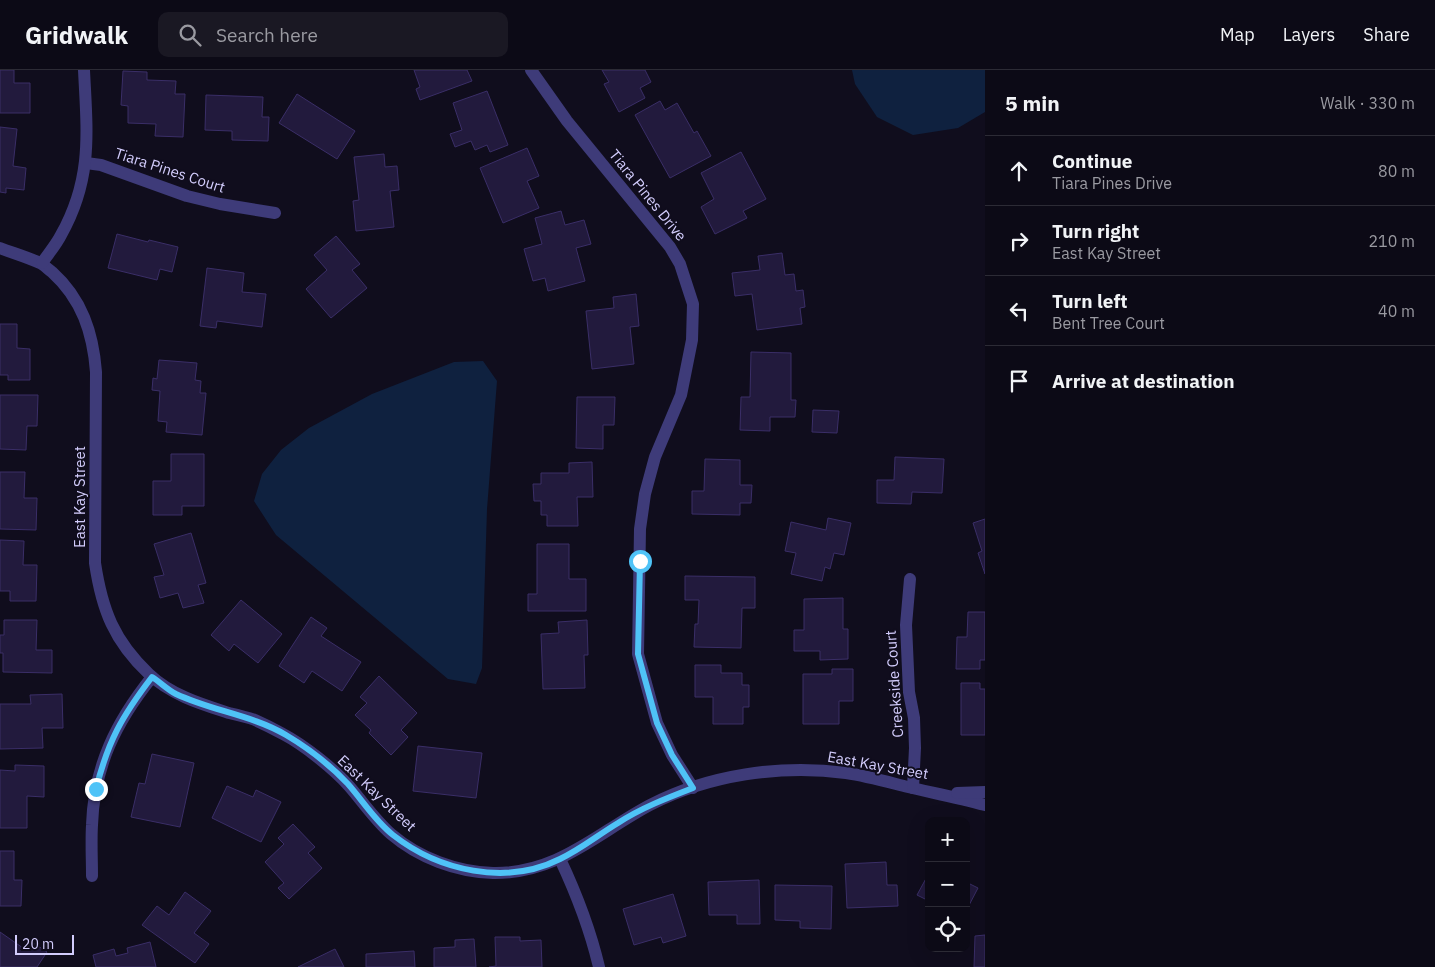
<!DOCTYPE html>
<meta charset="utf-8">
<style>
:root{--surface:#0c0a16;--page:#1a1823;--text:#f1f3f6;--muted:#9a9aa1;--line:#2c2b35}
body{margin:0;font-family:"IBM Plex Sans",sans-serif;background:var(--page);color:var(--text)}
.controls{position:absolute;right:15px;bottom:15px;display:grid;overflow:hidden;border-radius:10px;box-shadow:0 5px 20px #0002}
.controls button{width:45px;height:45px;display:grid;place-items:center;padding:0;border:0;border-bottom:1px solid var(--line);background:var(--surface);color:var(--text);font:25px sans-serif}
.scale{position:absolute;left:15px;bottom:12px;width:59px;box-sizing:border-box;padding-left:5px;border:2px solid #d2ccfc;border-top:0;font-size:14px;line-height:18px;white-space:nowrap;color:#d2ccfc;-webkit-text-stroke:4px #100d1d;paint-order:stroke}
.stop{position:absolute;width:15px;height:15px;margin:-11px;border:4px solid #4fc3f7;border-radius:50%;background:#fff}
.stop.end{background:#4fc3f7;border-color:#fff;box-shadow:0 1px 5px #0008}
.list{margin:0;padding:0;list-style:none}
h2{display:flex;justify-content:space-between;align-items:center;height:65px;margin:0;padding:0 20px;font-size:21px}
h2 small{font-size:16px;font-weight:400;color:var(--muted)}
.list li{display:grid;grid-template-columns:32px 1fr auto;gap:15px;align-items:center;box-sizing:border-box;height:70px;padding:0 20px;border-top:1px solid var(--line)}
.list b{display:block;font-size:19px;white-space:nowrap}
.list p{margin:0;font-size:16px;white-space:nowrap;color:var(--muted)}
.list em{font-size:16px;font-style:normal;color:var(--muted)}
.icon{flex:none;width:28px;height:28px;fill:none;stroke:currentColor;stroke-width:2;stroke-linecap:round;stroke-linejoin:round}
.map{position:relative;flex:none;width:985px;height:897px;overflow:hidden}
header{display:flex;align-items:center;gap:30px;box-sizing:border-box;height:70px;padding:0 25px;background:var(--surface);border-bottom:1px solid var(--line)}
header strong{font-size:24px}
nav{display:flex;gap:28px;margin-inline-start:auto;font-size:18px}
.search{width:350px;height:45px;background:var(--page);display:flex;align-items:center;gap:12px;box-sizing:border-box;padding:0 18px;border-radius:10px;color:var(--muted);font-size:19px}
main{display:flex}
aside{flex:1;background:var(--surface)}
.map>svg:first-child{display:block}
.water{fill:#0f213f}
.building{fill:#221a3d;stroke:#3a2e67}
.lines{fill:none;stroke-linecap:round;stroke-linejoin:round}
.street{stroke:#3e3b79;stroke-width:12}
.route{stroke:#4fc3f7;stroke-width:6}
.labels{text-anchor:middle;dominant-baseline:central;stroke-width:4;stroke-linejoin:round;paint-order:stroke}
.street-label{font-size:15px;fill:#d2ccfc;stroke:#100d1d}
</style>
<header>
<strong>Gridwalk</strong>
<div class="search"><svg class="icon" aria-label="search" viewBox="0 0 24 24"><circle cx="10" cy="10" r="6"/><path d="M15 15l6 6"/></svg>Search here</div>
<nav><a>Map</a><a>Layers</a><a>Share</a></nav>
</header>
<main>
<div class="map">
<svg width="985" height="897" viewBox="0 0 985 897">
<rect width="100%" height="100%" fill="#100d1d"/>
<g class="water">
<polygon points="852,0 985,0 985,42 958,58 913,65 877,47 855,14"/>
<polygon points="483,291 497,311 487,439 482,598 476,614 448,609 276,465 254,431 262,404 281,380 309,358 372,324 454,292"/>
</g>
<g class="building">
<polygon points="0,0 14,0 14,13 30,13 30,43 0,43"/>
<polygon points="414,0 467,0 472,11 420,30 416,19 420,17"/>
<polygon points="602,0 645,0 651,12 640,18 645,28 619,42 604,14 609,12"/>
<polygon points="123,1 147,2 147,10 176,11 175,24 185,24 183,67 155,66 156,54 128,53 128,36 121,35"/>
<polygon points="487,21 508,75 490,82 487,75 475,80 471,71 455,77 450,64 462,60 453,33"/>
<polygon points="297,24 355,61 337,89 279,53"/>
<polygon points="206,25 263,27 262,47 269,47 268,71 232,70 232,61 205,60"/>
<polygon points="660,31 665,40 677,33 694,63 697,61 711,86 670,108 635,45"/>
<polygon points="0,57 17,59 13,96 26,98 24,120 6,118 6,123 0,122"/>
<polygon points="527,78 539,106 527,111 539,138 503,153 480,98"/>
<polygon points="741,82 766,129 743,141 747,148 715,164 701,137 714,129 701,103"/>
<polygon points="384,84 385,97 397,96 399,120 390,121 394,157 356,161 353,131 359,130 354,87"/>
<polygon points="561,141 565,155 584,150 591,174 576,178 585,211 548,221 545,208 533,211 524,179 542,174 535,148"/>
<polygon points="117,164 148,172 149,170 178,177 172,202 160,199 157,210 108,198"/>
<polygon points="336,166 360,194 352,200 367,218 331,248 306,219 327,200 314,185"/>
<polygon points="782,183 785,205 794,204 796,221 803,220 805,237 800,238 802,254 757,260 752,224 735,226 732,203 760,200 758,186"/>
<polygon points="207,198 244,203 242,222 266,224 262,257 217,251 216,258 200,256"/>
<polygon points="636,224 639,256 630,257 634,294 592,299 586,241 614,238 613,227"/>
<polygon points="0,254 17,254 17,278 30,279 30,310 8,310 8,305 0,305"/>
<polygon points="751,282 791,283 791,330 796,330 795,347 770,347 770,361 740,360 741,327 750,327"/>
<polygon points="159,290 197,293 195,310 201,311 200,323 206,323 202,365 166,362 167,352 158,351 160,321 152,320 153,308 157,309"/>
<polygon points="0,325 38,325 37,356 27,356 26,380 0,379"/>
<polygon points="577,327 615,327 614,355 603,355 603,379 576,378"/>
<polygon points="813,340 839,341 837,363 812,362"/>
<polygon points="171,384 204,384 204,436 182,436 182,445 153,445 153,411 171,411"/>
<polygon points="895,387 944,389 942,423 912,422 911,434 877,433 877,410 894,410"/>
<polygon points="705,389 740,390 740,415 752,415 751,433 740,433 740,445 692,444 692,421 704,421"/>
<polygon points="592,392 593,427 577,427 578,456 547,456 547,445 541,445 541,431 534,431 533,414 541,414 541,403 569,403 569,393"/>
<polygon points="0,402 25,402 24,428 37,428 36,460 0,459"/>
<polygon points="828,448 851,453 844,485 834,483 830,499 825,497 822,511 791,504 796,483 785,481 791,452 826,460"/>
<polygon points="985,449 985,504 978,483 982,481 973,453"/>
<polygon points="191,463 206,513 198,515 204,533 183,538 178,523 160,528 154,507 164,505 154,474"/>
<polygon points="0,470 24,471 23,495 37,495 36,531 10,531 10,521 0,521"/>
<polygon points="537,474 569,474 569,509 586,509 586,541 528,541 528,524 537,524"/>
<polygon points="685,506 755,507 755,538 742,538 741,578 694,577 695,554 698,554 699,530 685,530"/>
<polygon points="843,528 843,559 848,559 848,589 820,590 820,581 794,581 794,560 804,560 804,529"/>
<polygon points="241,530 282,564 258,593 234,574 229,581 211,565"/>
<polygon points="968,542 985,542 985,590 980,590 980,599 956,599 957,567 967,567"/>
<polygon points="311,547 327,558 321,566 361,592 342,621 312,601 304,613 279,596"/>
<polygon points="4,550 37,550 36,580 52,580 52,603 3,602 3,583 0,583 0,565 4,565"/>
<polygon points="587,550 588,585 584,585 585,618 543,619 541,564 559,563 558,552"/>
<polygon points="695,595 721,595 721,603 742,603 742,615 749,615 749,637 743,637 743,654 713,654 713,627 695,627"/>
<polygon points="832,599 853,599 853,631 839,631 839,654 803,654 803,604 832,604"/>
<polygon points="379,606 417,643 401,660 408,667 391,685 369,663 371,660 355,645 367,633 360,627"/>
<polygon points="961,613 980,613 980,619 985,619 985,665 961,665"/>
<polygon points="62,624 63,658 42,658 43,678 0,679 0,634 31,634 30,625"/>
<polygon points="418,676 482,683 476,728 413,721"/>
<polygon points="152,684 194,693 180,757 131,747 139,713 145,714"/>
<polygon points="15,695 44,696 44,727 27,726 27,758 0,758 0,700 15,701"/>
<polygon points="227,716 253,727 256,720 281,732 261,772 212,748"/>
<polygon points="293,754 315,777 308,783 322,798 289,829 278,818 284,813 265,792 284,774 278,768"/>
<polygon points="0,781 14,781 14,810 22,810 21,836 0,836"/>
<polygon points="886,792 887,815 897,815 898,836 847,838 845,794"/>
<polygon points="929,803 929,831 917,825"/>
<polygon points="759,810 760,854 737,854 737,845 709,845 708,812"/>
<polygon points="966,812 978,818 966,841"/>
<polygon points="775,815 832,816 831,859 800,858 800,851 775,850"/>
<polygon points="185,822 211,841 194,863 209,874 195,893 142,855 157,836 169,845"/>
<polygon points="673,824 686,866 663,873 661,867 634,875 623,839"/>
<polygon points="0,862 23,878 29,870 47,882 37,897 0,897"/>
<polygon points="985,865 985,897 974,897 975,866"/>
<polygon points="495,867 520,867 520,871 541,870 542,897 489,897 496,896"/>
<polygon points="474,869 476,897 434,897 434,878 455,877 455,870"/>
<polygon points="150,872 156,897 96,897 93,885 114,879 116,886 128,883 127,878"/>
<polygon points="335,879 344,897 298,897"/>
<polygon points="414,881 415,897 366,897 366,884"/>
</g>
<g class="lines">
<g class="street">
<polyline points="531,0 567,51 670,177 680,194 693,234 692,270 681,325 655,387 645,424 640,459 638,584 657,653 672,685 693,718"/>
<polyline points="86,93 101,95 187,126 220,134 275,143"/>
<path d="M0,178C13,183 27,187 40,193C44,195 48,199 52,202C82,229 93,263 96,302L95,493C102,540 114,571 149,604C171,625 201,634 229,643C238,645 247,647 255,650C264,654 274,659 283,664C304,675 334,699 349,716C363,732 375,750 391,764C419,788 457,802 493,803C558,804 597,763 650,735C708,705 781,694 846,703C867,706 888,712 908,717C934,723 959,728 985,735"/>
<path d="M42,193C48,184 56,175 61,165C93,108 87,62 84,0"/>
<polyline points="910,509 906,555 909,622 914,648 915,678 913,718"/>
<polyline points="957,723 985,722"/>
<path d="M560,789C577,825 590,859 599,897"/>
<path d="M92,806C92,789 91,772 92,755C94,696 116,652 152,607"/>
</g>
</g>
<g class="lines">
<path class="route" d="M96,719C108,671 122,646 152,607C160,612 168,620 176,624C212,641 252,645 286,665C308,678 331,696 348,714C363,731 375,751 393,765C439,801 506,816 560,789C581,779 598,765 618,753C641,738 667,728 693,718L672,685L657,653L638,584L640,491"/>
</g>
<g class="labels">
<g class="street-label">
<text transform="translate(170 100) rotate(18)">Tiara Pines Court</text>
<text transform="translate(648 125) rotate(51)">Tiara Pines Drive</text>
<text transform="translate(79 427) rotate(-90)">East Kay Street</text>
<text transform="translate(894 614) rotate(-94)">Creekside Court</text>
<text transform="translate(878 695) rotate(10)">East Kay Street</text>
<text transform="translate(377 723) rotate(44)">East Kay Street</text>
</g>
</g>
</svg>
<div class="controls">
<button>+</button>
<button>−</button>
<button><svg class="icon" aria-label="locate" viewBox="0 0 24 24"><circle cx="12" cy="12" r="6"/><path d="M12 2v4M12 18v4M2 12h4M18 12h4"/></svg></button>
</div>
<div class="scale">20 m</div>
<div class="stop" style="left:640px;top:491px"></div>
<div class="stop end" style="left:96px;top:719px"></div>
</div>
<aside>
<h2>5 min<small>Walk · 330 m</small></h2>
<ul class="list">
<li><svg class="icon" aria-label="ahead" viewBox="0 0 24 24"><path d="M12 20V5M6 11l6-6 6 6"/></svg><div><b>Continue</b><p>Tiara Pines Drive</p></div><em>80 m</em></li>
<li><svg class="icon" aria-label="right" viewBox="0 0 24 24"><path d="M7 20v-9h11M14 6l5 5-5 5"/></svg><div><b>Turn right</b><p>East Kay Street</p></div><em>210 m</em></li>
<li><svg class="icon" aria-label="left" viewBox="0 0 24 24"><path d="M17 20v-9H6M10 6l-5 5 5 5"/></svg><div><b>Turn left</b><p>Bent Tree Court</p></div><em>40 m</em></li>
<li><svg class="icon" aria-label="arrive" viewBox="0 0 24 24"><path d="M6 21V4h12l-3 4 3 4H6"/></svg><div><b>Arrive at destination</b></div></li>
</ul>
</aside>
</main>
